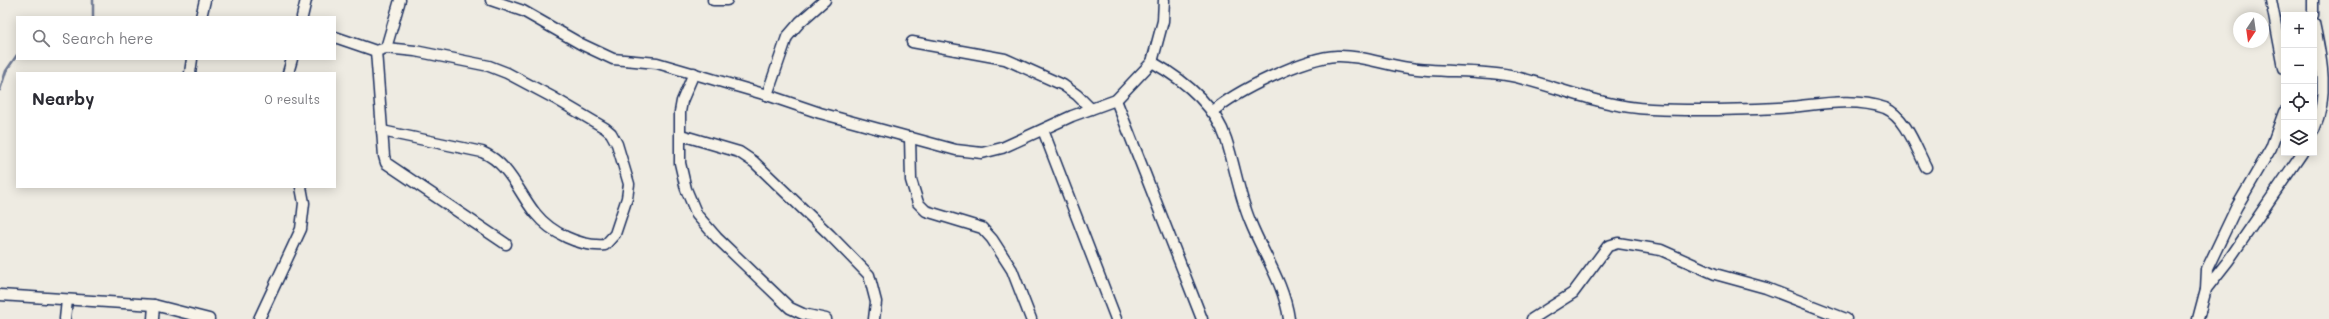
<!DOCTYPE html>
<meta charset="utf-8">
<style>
:root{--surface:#fff;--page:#f7f7f7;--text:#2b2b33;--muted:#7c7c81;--line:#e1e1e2}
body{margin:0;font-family:Mali,sans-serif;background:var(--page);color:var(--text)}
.controls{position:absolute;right:12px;top:12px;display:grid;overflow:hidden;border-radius:0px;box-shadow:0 2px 10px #0003}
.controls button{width:36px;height:36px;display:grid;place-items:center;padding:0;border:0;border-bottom:1px solid var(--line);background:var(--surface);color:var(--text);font:20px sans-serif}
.compass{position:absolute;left:2233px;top:12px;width:36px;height:36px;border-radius:50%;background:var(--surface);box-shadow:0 2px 10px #0003;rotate:193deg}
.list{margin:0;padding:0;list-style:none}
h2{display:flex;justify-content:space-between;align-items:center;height:52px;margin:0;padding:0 16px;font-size:17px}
h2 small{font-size:13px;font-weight:400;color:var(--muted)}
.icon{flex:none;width:22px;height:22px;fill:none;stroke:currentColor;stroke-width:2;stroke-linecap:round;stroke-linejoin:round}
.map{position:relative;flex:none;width:2329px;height:319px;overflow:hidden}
.search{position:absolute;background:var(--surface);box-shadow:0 2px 10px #0003;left:16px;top:16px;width:320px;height:44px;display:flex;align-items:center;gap:10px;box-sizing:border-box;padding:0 14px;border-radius:0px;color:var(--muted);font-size:15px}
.panel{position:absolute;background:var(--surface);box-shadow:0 2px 10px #0003;left:16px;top:72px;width:320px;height:116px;border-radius:0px}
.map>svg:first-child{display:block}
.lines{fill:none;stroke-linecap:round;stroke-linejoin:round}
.stream{stroke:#6e7992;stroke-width:2.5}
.minor-casing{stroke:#1b2f5e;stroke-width:13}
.minor{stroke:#f7f3e8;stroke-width:10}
</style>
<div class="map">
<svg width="2329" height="319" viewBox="0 0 2329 319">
<rect width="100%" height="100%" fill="#eeebe2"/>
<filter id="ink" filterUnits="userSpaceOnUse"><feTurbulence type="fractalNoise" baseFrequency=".025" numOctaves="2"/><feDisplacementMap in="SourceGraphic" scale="8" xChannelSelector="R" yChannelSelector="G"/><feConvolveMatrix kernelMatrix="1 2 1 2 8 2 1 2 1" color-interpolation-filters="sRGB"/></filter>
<g filter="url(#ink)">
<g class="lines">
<g class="stream">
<polyline points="93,17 93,0"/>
<polyline points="0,90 6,71 17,55"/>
</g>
<defs>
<g id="minor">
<polyline points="491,0 523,11 581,44 613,59 657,63 767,95 820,113 956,150 982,153 1002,148 1072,116 1116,100 1152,62 1163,21 1164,0"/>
<polyline points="713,0 727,0"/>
<polyline points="2271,0 2284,68"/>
<polyline points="2313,0 2313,15"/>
<polyline points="201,17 205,0"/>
<polyline points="302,17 306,0"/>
<path d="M2314,23C2322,60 2329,96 2314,130"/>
<polyline points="335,37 376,51 386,48 400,0"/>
<polyline points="912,42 1005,59 1063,85 1077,95 1091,109"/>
<polyline points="376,51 384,156 386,163 506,244"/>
<path d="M1152,62C1182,79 1215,105 1226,139C1235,166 1239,195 1250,221C1263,254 1284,283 1289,319"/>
<polyline points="190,73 192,59"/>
<polyline points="288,73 292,59"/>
<polyline points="694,73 682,101 680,112 680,163 686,189 697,215 717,238 790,308 803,314 826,319"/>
<polyline points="767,95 787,37 800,22 825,0"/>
<polyline points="1116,100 1202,319"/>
<path d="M1212,112C1236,91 1305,57 1337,56C1361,55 1385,65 1409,68C1444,73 1481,69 1516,77C1561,88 1604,107 1651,109C1693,111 1736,110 1778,108C1811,106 1852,96 1885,108C1906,117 1916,148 1926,167"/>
<polyline points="1043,130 1116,319"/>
<path d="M382,131L482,152C510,164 518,192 535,213C551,233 580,247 605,245L615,234L627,198L629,184L617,144L611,133L605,128L554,98L507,73L489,66L415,51L386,48"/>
<polyline points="681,135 739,152 754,162 830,235 869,275 876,302 874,319"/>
<polyline points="910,137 911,180 918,203 926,211 982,228 992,239 1012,270 1031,319"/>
<polyline points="2206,289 2228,261 2302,153"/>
<polyline points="0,295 154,305 209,319"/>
<polyline points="65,319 67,300"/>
<polyline points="153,319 154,305"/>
<polyline points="259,319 301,229 304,203 301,187"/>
<polyline points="1532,319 1573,293 1608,246 1618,243 1661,250 1715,274 1766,288 1846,319"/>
<polyline points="2198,319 2206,289 2207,269 2236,208 2271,148 2284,112"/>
</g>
</defs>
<use href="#minor" class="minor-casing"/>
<use href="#minor" class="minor"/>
</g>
</g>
</svg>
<div class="controls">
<button>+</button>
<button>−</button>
<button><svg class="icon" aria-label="locate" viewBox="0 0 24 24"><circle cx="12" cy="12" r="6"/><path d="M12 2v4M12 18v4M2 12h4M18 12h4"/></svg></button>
<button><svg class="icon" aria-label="layers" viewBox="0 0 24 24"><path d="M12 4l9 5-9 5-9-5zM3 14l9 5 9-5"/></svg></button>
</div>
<svg class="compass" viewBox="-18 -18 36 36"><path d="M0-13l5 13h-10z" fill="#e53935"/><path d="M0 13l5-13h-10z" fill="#7c7c81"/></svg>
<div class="search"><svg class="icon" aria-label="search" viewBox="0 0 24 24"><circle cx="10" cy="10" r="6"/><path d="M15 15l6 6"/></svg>Search here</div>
<section class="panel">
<h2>Nearby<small>0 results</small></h2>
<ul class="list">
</ul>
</section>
</div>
